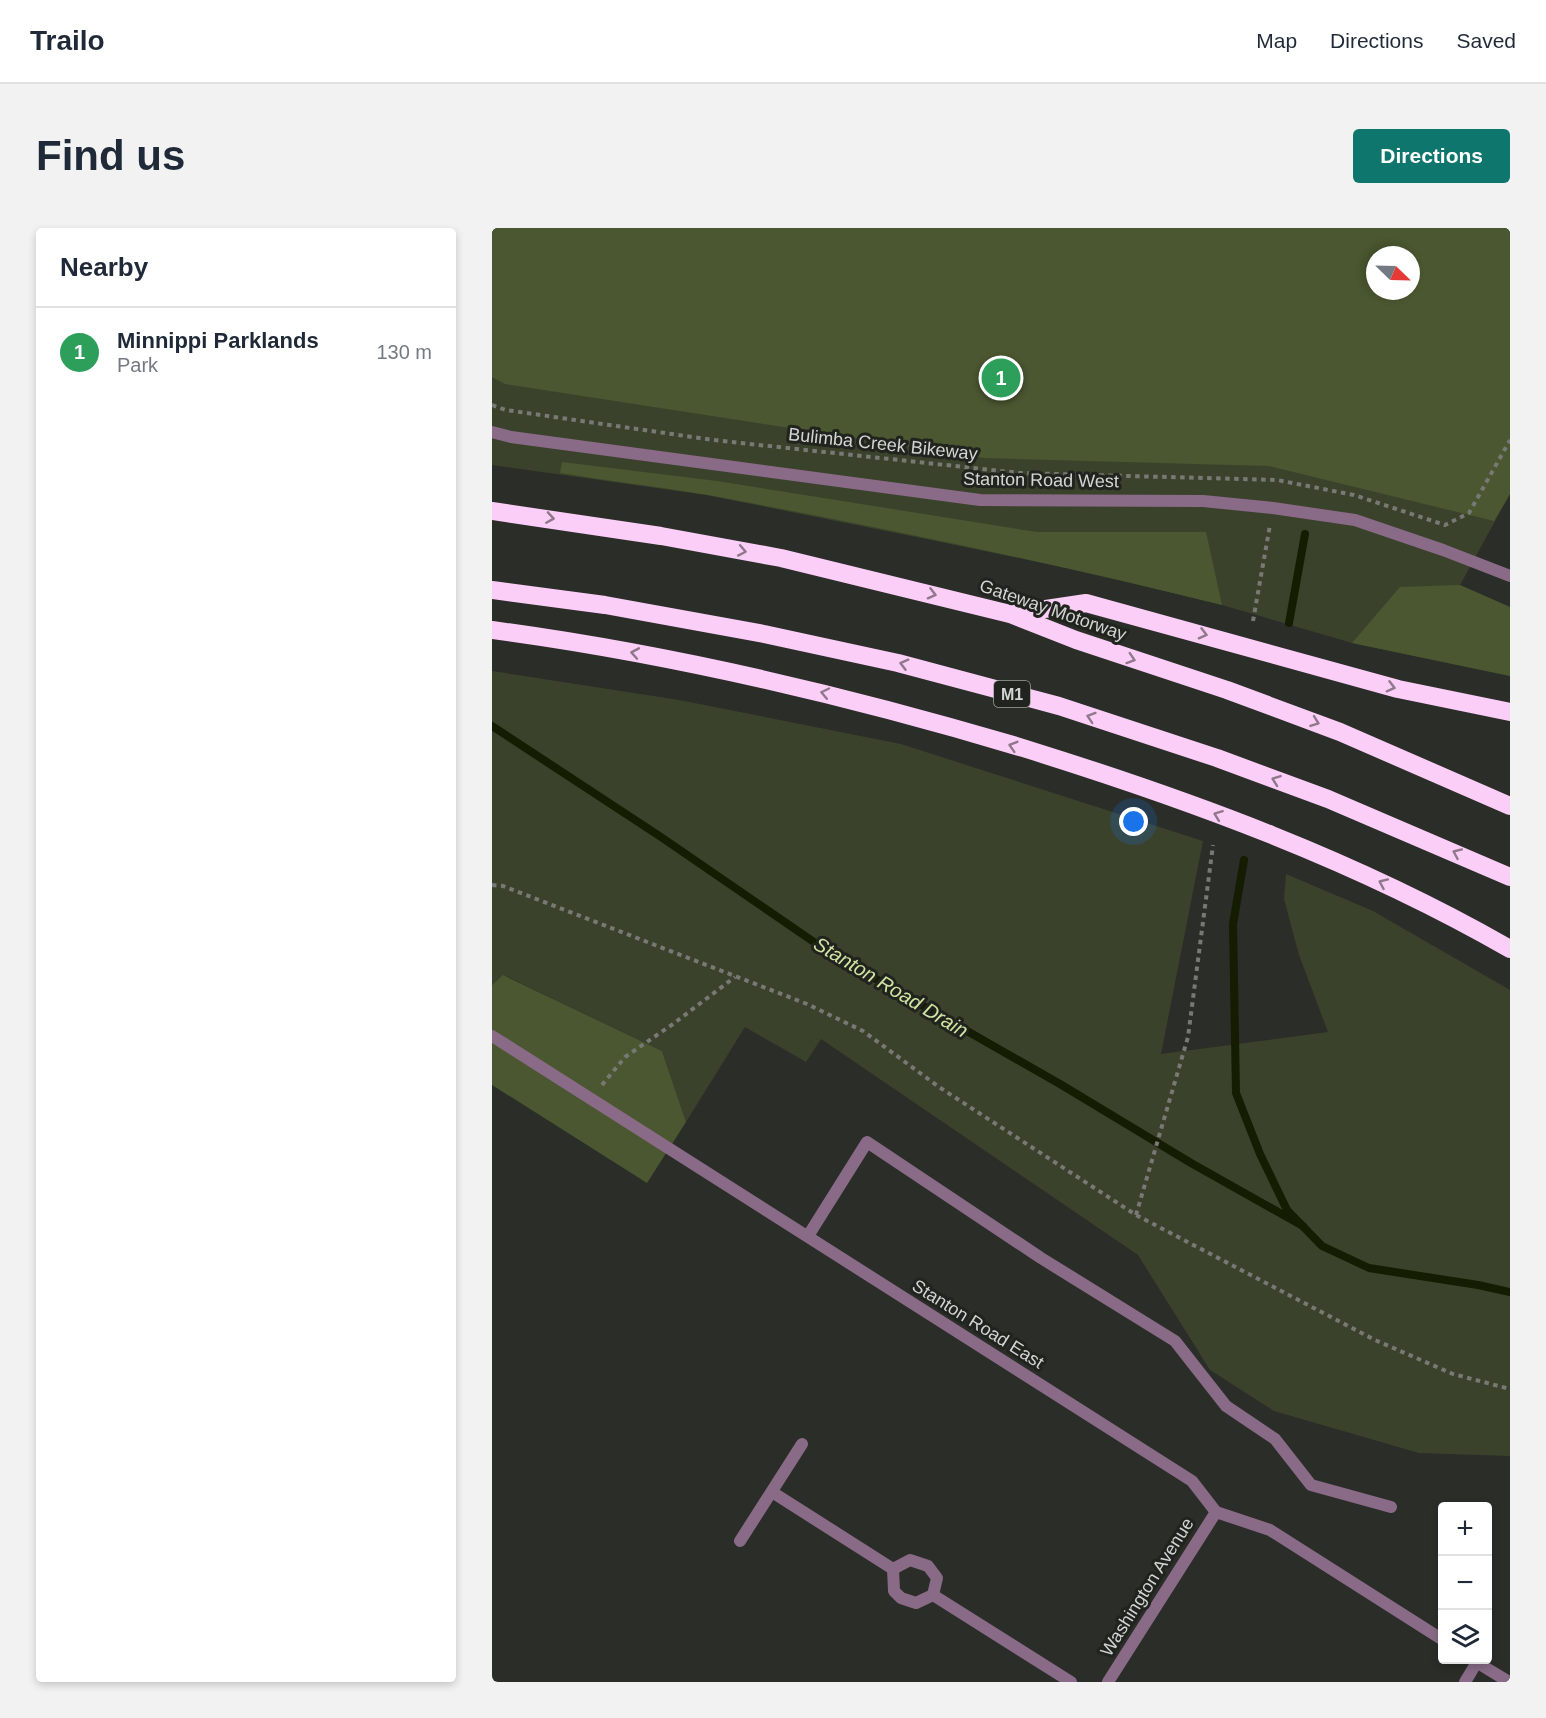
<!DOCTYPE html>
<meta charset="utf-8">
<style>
:root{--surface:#fff;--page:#f2f2f3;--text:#1f2937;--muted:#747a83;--line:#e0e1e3;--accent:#0f766e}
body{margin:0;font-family:Helvetica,sans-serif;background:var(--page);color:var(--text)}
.controls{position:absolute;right:18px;bottom:18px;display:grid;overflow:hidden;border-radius:6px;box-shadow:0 3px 9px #0003}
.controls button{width:54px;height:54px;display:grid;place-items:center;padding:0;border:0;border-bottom:2px solid var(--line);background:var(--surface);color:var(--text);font:30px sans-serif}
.compass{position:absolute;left:874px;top:18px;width:54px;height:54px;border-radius:50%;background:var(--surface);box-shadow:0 3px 9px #0003;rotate:113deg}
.you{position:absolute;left:642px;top:594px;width:21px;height:21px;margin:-15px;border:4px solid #fff;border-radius:50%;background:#1a73e8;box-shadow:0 0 0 9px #1a73e833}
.badge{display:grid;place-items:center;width:39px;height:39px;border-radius:50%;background:var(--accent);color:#fff;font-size:20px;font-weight:700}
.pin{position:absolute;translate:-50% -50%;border:3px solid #fff;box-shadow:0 2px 6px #0006}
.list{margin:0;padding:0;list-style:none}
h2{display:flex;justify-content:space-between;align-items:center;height:78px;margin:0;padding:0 24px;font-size:26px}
h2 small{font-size:20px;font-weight:400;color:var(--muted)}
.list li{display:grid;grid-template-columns:39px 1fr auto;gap:18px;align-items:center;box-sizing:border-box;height:90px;padding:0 24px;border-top:2px solid var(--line)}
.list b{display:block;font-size:22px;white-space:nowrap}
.list p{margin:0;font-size:20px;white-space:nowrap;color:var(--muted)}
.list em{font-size:20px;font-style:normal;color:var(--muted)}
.icon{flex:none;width:33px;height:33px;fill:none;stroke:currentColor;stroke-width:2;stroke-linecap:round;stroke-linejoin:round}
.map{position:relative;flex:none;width:1018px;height:1454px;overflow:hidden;border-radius:6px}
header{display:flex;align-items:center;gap:36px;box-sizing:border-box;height:84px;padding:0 30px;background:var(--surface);border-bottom:2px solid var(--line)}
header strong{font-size:28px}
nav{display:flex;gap:33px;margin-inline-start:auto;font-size:21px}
.intro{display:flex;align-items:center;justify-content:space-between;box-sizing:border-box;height:144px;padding:0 36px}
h1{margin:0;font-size:42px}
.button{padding:15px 27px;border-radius:6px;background:var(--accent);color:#fff;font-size:21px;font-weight:700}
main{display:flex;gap:36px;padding:0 36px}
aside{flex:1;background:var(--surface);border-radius:6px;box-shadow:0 3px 9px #0003}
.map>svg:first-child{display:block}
.green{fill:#3b422c;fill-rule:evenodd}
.forest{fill:#4b5730;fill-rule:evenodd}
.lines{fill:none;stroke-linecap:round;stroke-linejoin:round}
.stream{stroke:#141c01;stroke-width:8}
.path{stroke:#777975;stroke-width:4;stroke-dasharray:4.5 4.5;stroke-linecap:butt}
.service{stroke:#896b87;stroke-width:12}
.minor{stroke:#896b87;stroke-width:12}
.motorway{stroke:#fbcef7;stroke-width:18}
.oneway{stroke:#8e788a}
.labels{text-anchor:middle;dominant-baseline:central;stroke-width:6;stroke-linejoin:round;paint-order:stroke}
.shield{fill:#21231e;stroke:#9ea09c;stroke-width:1.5}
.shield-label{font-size:16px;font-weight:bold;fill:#d4d5d2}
.street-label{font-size:18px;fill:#d4d5d2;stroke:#21231e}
.water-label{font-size:20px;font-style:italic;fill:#cfe5a1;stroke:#21231e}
</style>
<header>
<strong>Trailo</strong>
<nav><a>Map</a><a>Directions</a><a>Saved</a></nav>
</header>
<div class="intro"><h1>Find us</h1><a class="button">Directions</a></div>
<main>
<aside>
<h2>Nearby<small></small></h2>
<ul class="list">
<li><span class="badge" style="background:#2e9e5b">1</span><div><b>Minnippi Parklands</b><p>Park</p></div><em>130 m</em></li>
</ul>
</aside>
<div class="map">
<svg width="1018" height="1454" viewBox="0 0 1018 1454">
<rect width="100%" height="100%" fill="#2b2d28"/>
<g class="green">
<path d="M0,0H1018V266L968,357L1018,379V448L860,415L730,377L599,345L434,311L214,267L0,237ZM883,27H919V63H883Z"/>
<polygon points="0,443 187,472 409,516 711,613 669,826 836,804 807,727 792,671 794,646 881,683 1018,762 1018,1228 927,1225 782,1183 718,1142 646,1027 329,811 314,834 253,799 194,894 170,823 12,747 0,757"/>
</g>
<g class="forest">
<path d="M0,0H1018V266L1002,293L777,238L492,230L13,156L0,149ZM883,27H919V63H883Z"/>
<path d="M70,234L225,253L545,304H714L730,377C560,335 388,299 216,267C167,259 117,253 68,245Z"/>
<polygon points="968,357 1018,379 1018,448 860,415 908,359"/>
<polygon points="11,747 170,823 194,894 155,955 0,857 0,757"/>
</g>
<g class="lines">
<g class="stream">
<polyline points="797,395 813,306"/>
<polyline points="0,498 169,609 335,723 568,856 699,935 811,998"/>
<polyline points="752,632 741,696 744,865 768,926 795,982 830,1018 877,1040 986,1057 1018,1064"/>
</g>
<g class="path">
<polyline points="0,177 14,182 221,212 528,245 785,252 862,267 953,297 977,285 1018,212"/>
<polyline points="761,393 778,297"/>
<polyline points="0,657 11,658 315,776 371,803 447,859 644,987 883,1112 961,1146 1018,1161"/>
<polyline points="110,857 133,829 181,796 243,749"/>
<polyline points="644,987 696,809 721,617"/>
</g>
<g class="service">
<polyline points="316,1008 375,914 549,1030 683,1113 734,1178 783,1211 819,1257 899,1279"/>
<polyline points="280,1264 401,1341"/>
<polyline points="248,1313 310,1216"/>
<polygon points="418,1332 436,1338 445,1350 441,1367 424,1375 409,1370 402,1363 401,1341"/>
<polyline points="441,1367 579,1454"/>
<polyline points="973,1454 985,1434"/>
</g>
<g class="minor">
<polyline points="0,204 19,209 488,272 711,273 781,280 863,292 951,322 1018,348"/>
<polyline points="0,808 700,1253 724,1284 778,1302 951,1412"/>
<polyline points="981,1432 1017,1454"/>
<polyline points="616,1454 724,1284"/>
</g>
<g class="motorway">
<polyline points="0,283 169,308 289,330 518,386 584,412 735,462 848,504 1018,578"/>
<polyline points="0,362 113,377 272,406 406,435 567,478 725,530 836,571 1018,649"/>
<polyline points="519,386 594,375 906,461 1018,484"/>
<path d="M0,402C180,426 357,468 531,520C698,572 865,633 1018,721"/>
</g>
</g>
<defs><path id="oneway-chevron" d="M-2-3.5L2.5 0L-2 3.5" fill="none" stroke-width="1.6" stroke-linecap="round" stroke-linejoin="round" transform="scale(1.5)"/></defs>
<g class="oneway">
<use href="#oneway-chevron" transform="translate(58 290) rotate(9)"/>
<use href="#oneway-chevron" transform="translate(250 323) rotate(11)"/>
<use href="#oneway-chevron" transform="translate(440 366) rotate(14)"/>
<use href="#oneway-chevron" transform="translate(711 406) rotate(15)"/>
<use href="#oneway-chevron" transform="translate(143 425) rotate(-170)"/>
<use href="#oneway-chevron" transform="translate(639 431) rotate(18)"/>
<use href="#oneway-chevron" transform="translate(412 436) rotate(-165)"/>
<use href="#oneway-chevron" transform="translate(899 459) rotate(15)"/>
<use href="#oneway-chevron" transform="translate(333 465) rotate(-168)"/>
<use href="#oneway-chevron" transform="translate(599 489) rotate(-162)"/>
<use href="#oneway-chevron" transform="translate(823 494) rotate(20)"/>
<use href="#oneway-chevron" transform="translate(521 518) rotate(-163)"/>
<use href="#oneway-chevron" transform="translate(784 552) rotate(-160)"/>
<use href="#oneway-chevron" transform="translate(726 587) rotate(-159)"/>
<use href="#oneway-chevron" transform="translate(965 625) rotate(-156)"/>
<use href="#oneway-chevron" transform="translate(891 655) rotate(-156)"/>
</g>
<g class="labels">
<rect class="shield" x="502" y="453" width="36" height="26" rx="4.5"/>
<g class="shield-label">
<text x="520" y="466">M1</text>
</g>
<g class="street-label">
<text transform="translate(391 216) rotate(6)">Bulimba Creek Bikeway</text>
<text transform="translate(549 252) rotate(1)">Stanton Road West</text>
<text transform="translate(561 382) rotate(19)">Gateway Motorway</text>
<text transform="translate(486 1096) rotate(32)">Stanton Road East</text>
<text transform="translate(655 1359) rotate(-58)">Washington Avenue</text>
</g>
<g class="water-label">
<text transform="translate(399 759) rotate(31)">Stanton Road Drain</text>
</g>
</g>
</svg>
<div class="controls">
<button>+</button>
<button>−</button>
<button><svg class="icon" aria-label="layers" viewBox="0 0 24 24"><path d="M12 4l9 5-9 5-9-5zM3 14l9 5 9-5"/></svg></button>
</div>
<svg class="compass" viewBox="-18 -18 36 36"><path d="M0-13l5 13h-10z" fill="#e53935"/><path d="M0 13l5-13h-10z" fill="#747a83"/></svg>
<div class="you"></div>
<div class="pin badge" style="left:509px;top:150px;background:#2e9e5b">1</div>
</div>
</main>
